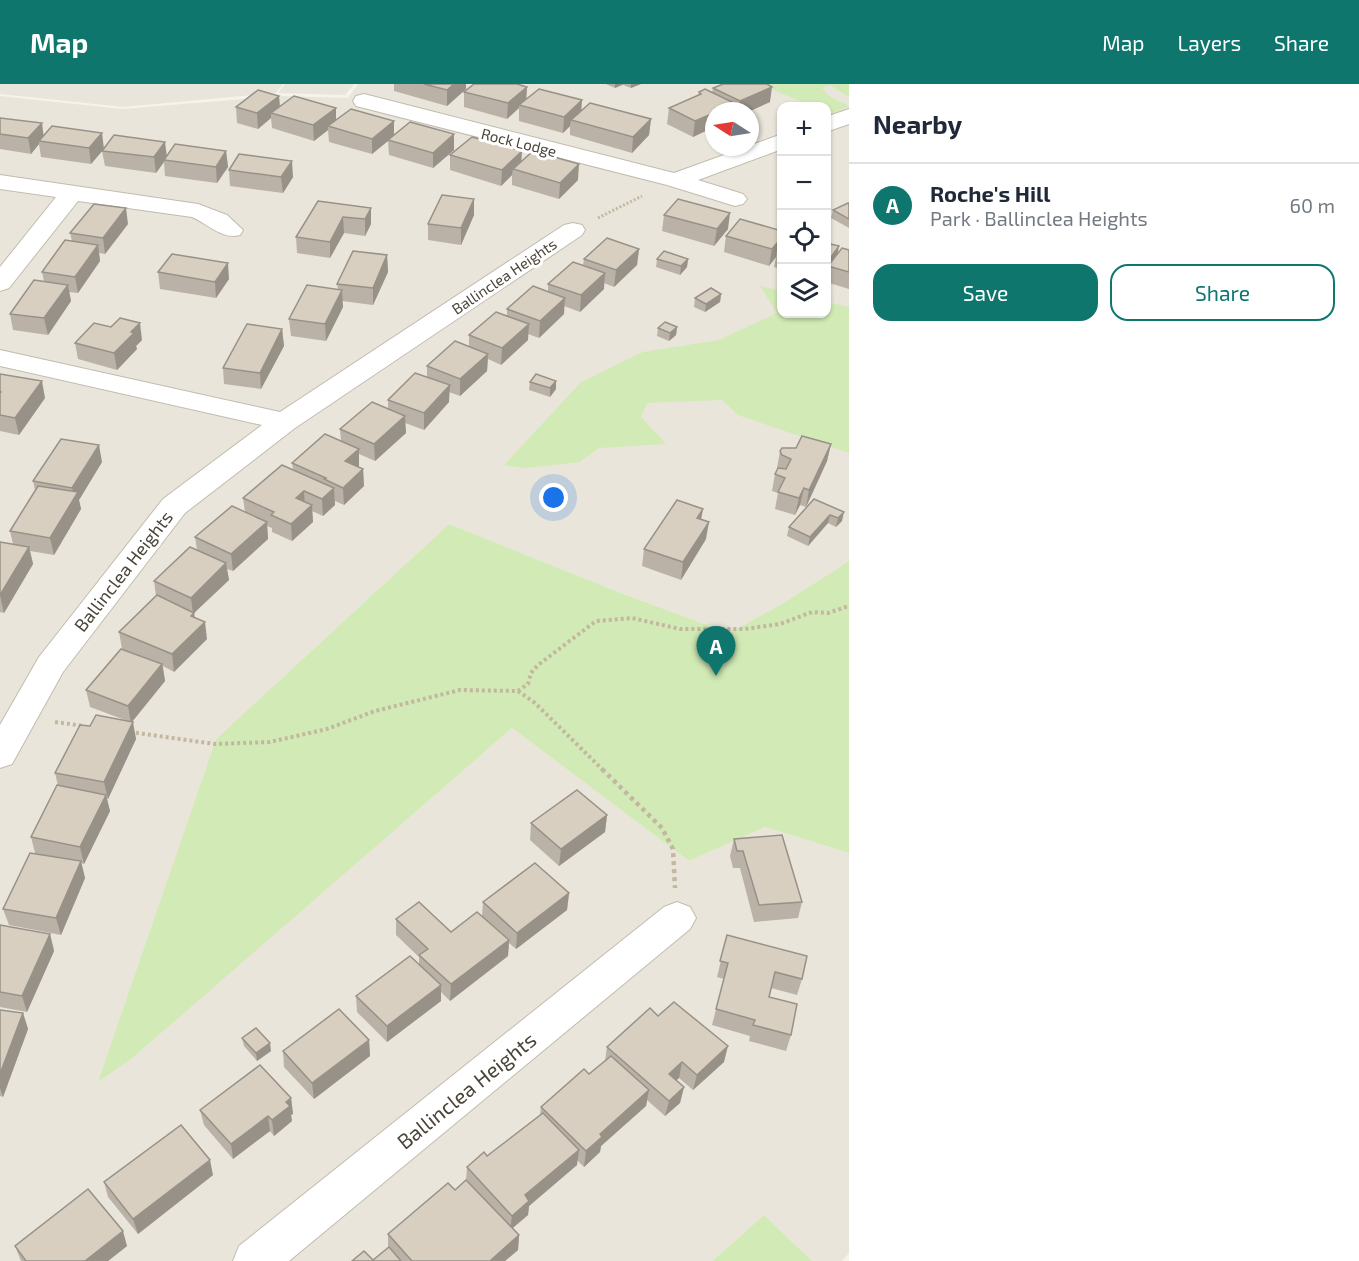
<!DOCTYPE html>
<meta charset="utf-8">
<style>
:root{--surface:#fff;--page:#f6f6f7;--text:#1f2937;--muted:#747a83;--line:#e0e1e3;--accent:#0f766e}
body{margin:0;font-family:"Exo 2",sans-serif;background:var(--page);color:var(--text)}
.controls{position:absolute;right:18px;top:18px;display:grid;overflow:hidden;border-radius:12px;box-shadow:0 2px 4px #0004}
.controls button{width:54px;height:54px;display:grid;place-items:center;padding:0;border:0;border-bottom:2px solid var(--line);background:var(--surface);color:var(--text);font:30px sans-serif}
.compass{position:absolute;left:705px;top:18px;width:54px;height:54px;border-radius:50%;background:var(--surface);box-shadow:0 2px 4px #0004;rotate:282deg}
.you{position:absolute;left:554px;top:414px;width:21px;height:21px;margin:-15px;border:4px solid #fff;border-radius:50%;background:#1a73e8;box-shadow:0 0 0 9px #1a73e833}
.badge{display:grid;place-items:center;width:39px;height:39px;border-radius:50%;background:var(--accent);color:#fff;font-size:20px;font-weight:700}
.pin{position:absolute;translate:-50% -50px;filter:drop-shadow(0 2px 3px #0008)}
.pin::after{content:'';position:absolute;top:32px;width:21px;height:18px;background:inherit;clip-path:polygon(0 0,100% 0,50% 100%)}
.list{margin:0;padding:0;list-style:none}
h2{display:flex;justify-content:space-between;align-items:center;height:78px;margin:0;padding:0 24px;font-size:26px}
h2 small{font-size:20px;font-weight:400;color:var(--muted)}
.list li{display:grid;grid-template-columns:39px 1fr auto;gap:18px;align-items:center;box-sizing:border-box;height:84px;padding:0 24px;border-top:2px solid var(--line)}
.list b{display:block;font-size:22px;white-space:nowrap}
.list p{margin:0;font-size:20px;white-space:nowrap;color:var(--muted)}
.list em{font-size:20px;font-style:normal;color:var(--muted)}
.actions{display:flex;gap:12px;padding:18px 24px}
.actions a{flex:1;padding:14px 0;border:2px solid var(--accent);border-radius:18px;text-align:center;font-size:21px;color:var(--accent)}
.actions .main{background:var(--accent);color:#fff}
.icon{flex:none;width:33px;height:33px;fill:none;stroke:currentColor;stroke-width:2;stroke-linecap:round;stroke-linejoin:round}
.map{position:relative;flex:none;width:849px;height:1177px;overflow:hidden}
header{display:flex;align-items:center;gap:36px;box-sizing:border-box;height:84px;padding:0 30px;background:var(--accent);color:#fff}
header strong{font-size:28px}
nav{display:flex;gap:33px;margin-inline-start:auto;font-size:21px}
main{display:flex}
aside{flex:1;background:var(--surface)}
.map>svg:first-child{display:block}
.residential{fill:#eae5da;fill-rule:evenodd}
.green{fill:#d2eab5}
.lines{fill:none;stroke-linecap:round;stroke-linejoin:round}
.minor-casing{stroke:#c2bbae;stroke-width:2}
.path-far2{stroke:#c4b79f;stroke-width:3;stroke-dasharray:2 2;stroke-linecap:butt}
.path-far1{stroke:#c4b79f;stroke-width:4;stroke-dasharray:3 3;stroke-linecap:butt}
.path{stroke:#c4b79f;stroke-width:4.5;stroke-dasharray:4 4;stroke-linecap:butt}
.minor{fill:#fff;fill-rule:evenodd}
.wall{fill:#bab2a6}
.shaded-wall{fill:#979187}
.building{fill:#d8cfc1;stroke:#979187;stroke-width:1.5}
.labels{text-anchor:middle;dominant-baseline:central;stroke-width:6;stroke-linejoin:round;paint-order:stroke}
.far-street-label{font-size:15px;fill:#4b4439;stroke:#fff}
.street-label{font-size:18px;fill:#4b4439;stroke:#fff}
.near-street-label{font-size:21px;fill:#4b4439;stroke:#fff}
</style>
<header>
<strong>Map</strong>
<nav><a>Map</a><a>Layers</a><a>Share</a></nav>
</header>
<main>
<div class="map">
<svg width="849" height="1177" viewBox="0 0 849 1177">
<rect width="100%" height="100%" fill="#f6f3ec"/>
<g class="residential">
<polygon points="0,0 283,0 276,9 123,23 0,10"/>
<polygon points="285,0 354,0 345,11 278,9"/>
<path d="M358,0H849V477L782,520L729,549L621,509L449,440L216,655L99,997L125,979L512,644L689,777L765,743L849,769V1169L842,1177H812L764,1131L712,1177H0V12L122,25L281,12L348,14ZM782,22H826V230H782ZM714,27H750V63H714Z"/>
</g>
<g class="green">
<polygon points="760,0 849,0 849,13 830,1 822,4 829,12 849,22 829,31 827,29 826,22 811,22"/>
<polygon points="760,202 781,207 782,230 826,230 827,218 849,223 849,369 738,331 722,316 647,319 641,333 666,360 599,364 580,378 525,384 504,381 581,298 643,268 719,256 777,229"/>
<polygon points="449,440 621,509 729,549 782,520 849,477 849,769 765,743 689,777 512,644 131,975 98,998 216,655"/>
<polygon points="764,1131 812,1177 712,1177"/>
</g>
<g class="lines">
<defs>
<g id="minor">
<polygon points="364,10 674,89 782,50 782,65 698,96 743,110 747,115 743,120 735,122 667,101 356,22 353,17 356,12"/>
<polygon points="849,25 849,40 826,48 826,33"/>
<path d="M0,91L198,120L227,131L243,146L240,151C222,156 208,140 192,133L78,117L9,204L0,207V183L56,113L0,105Z"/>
<polygon points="573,139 582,141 585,146 582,151 295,344 185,429 63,588 12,680 0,684 0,641 39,573 163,415 262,341 0,282 0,266 280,328 564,141"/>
<polygon points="677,818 690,823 696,834 690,845 289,1177 233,1177 239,1162 664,823"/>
</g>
</defs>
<use href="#minor" class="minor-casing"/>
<polyline class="path-far2" points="598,134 642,112"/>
<g class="path-far1">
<polyline points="518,607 535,619 604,687"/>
<polyline points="55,638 84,642"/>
<polyline points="130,648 215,660 270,658 327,645 375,627 460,606 518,607 528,600 531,589 538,581 596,537 632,534 680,545 745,545 780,540 812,528 828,529 849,522"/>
</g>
<polyline class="path" points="602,685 662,744 673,765 675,804"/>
<use href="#minor" class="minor"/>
</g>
<g class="wall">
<polygon points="394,0 466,0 466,5 447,22 394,7"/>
<polygon points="606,0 641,0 631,4 623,1 615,4"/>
<polygon points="527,3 526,15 582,26 651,35 649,51 632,69 570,51 570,42 563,49 519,37 519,24 507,35 464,23 464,8"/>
<polygon points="713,4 770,18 750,27 714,27 714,43 693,53 667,40 669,24 698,11 699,8 712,9"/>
<polygon points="279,12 280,23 336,24 336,36 394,51 454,50 454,66 433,84 389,71 388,57 372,70 329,58 328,46 314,57 272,44 271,34 258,45 237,39 236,23"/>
<polygon points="0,34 44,51 104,64 167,71 226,67 228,83 217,99 165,92 164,78 156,89 105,82 102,67 91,80 41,73 39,60 31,70 0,65"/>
<polygon points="450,71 521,78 578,96 559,115 512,101 512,91 501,102 450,86"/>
<polygon points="229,86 293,93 283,109 230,102"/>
<polygon points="318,117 371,124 371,140 365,152 344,149 330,174 297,169 296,153"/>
<polygon points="849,119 849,144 831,134 833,126"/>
<polygon points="474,131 461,161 428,156 428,140"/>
<polygon points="664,131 728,145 714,162 662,147"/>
<polygon points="128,140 105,170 99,169 100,177 78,209 69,208 71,217 48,251 13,246 10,230 44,197 42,188 72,157 70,149"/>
<polygon points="782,147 782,185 774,183 776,173 769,182 724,168 726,152"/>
<polygon points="826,159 838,168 849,166 849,205 826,198"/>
<polygon points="639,165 637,181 614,203 604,199 604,205 580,228 564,222 564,230 539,254 528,250 528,256 501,281 488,275 487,287 460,312 449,308 449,318 424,346 405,339 406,349 375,377 359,370 359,382 358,383 363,385 364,402 344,421 335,417 335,421 323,432 312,427 313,438 292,457 272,448 272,444 267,442 268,455 233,487 227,485 229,496 194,529 195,534 207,555 174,588 163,582 165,597 132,638 136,655 108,715 107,715 110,727 84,780 81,779 85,794 61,851 9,841 3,825 35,769 31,753 58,702 55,689 90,642 125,636 90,623 86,606 132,569 122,565 119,548 156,512 154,497 197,466 195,453 245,428 243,414 293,385 292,379 341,357 340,345 388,325 388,316 427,293 427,282 469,262 469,251 507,232 507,225 548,208 548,200 583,181 584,175"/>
<polygon points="387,171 388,188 373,221 342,217 343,223 326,257 291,252 289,235 338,206 337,200"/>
<polygon points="657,175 688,175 687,183 680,191 656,183"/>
<polygon points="158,188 229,195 216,214 160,205"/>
<polygon points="721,210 720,218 705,228 694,223 695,214"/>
<polygon points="677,243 676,251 669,257 657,252 658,244"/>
<polygon points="282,245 284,262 261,305 224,300 223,284"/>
<polygon points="142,256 136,262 137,265 117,286 78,275 75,259"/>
<polygon points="0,290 45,314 19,351 0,347"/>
<polygon points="556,297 556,305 550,313 529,306 530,298"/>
<polygon points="831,360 827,377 806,423 800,421 795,431 775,425 778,409 772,407 775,390 778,386 777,384 780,367 796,364"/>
<polygon points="102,378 79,416 81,425 54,471 30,467 33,480 4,529 0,528 0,458 13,460 10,447 35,406 33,397"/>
<polygon points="814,415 842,437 836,443 828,439 808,462 787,452 789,443"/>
<polygon points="701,435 706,455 681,496 642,482 644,465"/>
<polygon points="607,731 605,748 559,782 530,756 531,739"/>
<polygon points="734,755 802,818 798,834 754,838 740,784 733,784 730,772"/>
<polygon points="569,809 567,826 516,865 509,859 508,872 450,917 441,908 441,917 387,958 357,928 356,912 419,881 419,873 396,851 396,835 451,848 482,832 483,818"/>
<polygon points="0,841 50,850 54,867 27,928 0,923"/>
<polygon points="727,851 802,895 797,911 771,904 769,913 791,951 786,967 749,957 750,952 712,941 724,895 717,893"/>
<polygon points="0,926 23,929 28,945 3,1013 0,1012"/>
<polygon points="658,932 724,978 693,1006 679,994 676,996 684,1003 680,1019 665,1032 647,1016 646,1022 601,1062 600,1068 584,1083 577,1076 577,1081 529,1122 528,1131 513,1144 519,1151 518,1166 505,1177 352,1177 373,1176 388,1163 388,1150 455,1106 466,1096 467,1083 487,1072 540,1031 541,1023 589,990 605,977 607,963"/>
<polygon points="242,954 271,967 257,977 244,962"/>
<polygon points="369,956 370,972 314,1015 284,983 283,967"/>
<polygon points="291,1014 293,1030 291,1031 292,1037 274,1052 270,1047 233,1075 204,1041 200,1026"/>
<polygon points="213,1091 138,1150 108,1113 104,1098"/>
<polygon points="15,1162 127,1162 108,1177 21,1177"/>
</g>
<g class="shaded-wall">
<polygon points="454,0 466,0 466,5 447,22 447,6"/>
<polygon points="615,0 623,0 615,4"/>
<polygon points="631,0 641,0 631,4"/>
<polygon points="527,3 526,18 519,21 519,24 507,35 508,19"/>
<polygon points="772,3 770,18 750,27 738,27 740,17"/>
<polygon points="279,12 280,27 271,29 271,34 258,45 257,29"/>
<polygon points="582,16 581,32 571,36 570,42 563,49 564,33"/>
<polygon points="734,19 733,27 717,27"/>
<polygon points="336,24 336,39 328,42 328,46 314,57 313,41"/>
<polygon points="714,29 714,43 693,53 695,37"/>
<polygon points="651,35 649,51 632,69 633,53"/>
<polygon points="394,37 394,52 372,70 372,55"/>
<polygon points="42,39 44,55 39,57 39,60 31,70 28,54"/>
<polygon points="102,49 104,65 91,80 89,64"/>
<polygon points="454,50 454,66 433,84 433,69"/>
<polygon points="165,58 167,73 164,76 164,78 156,89 154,73"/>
<polygon points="226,67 228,83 217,99 216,83"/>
<polygon points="522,67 521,83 513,85 512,91 501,102 502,86"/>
<polygon points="292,77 293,93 283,109 281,93"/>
<polygon points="579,80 578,96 559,115 560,99"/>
<polygon points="474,115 474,131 461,161 461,144"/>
<polygon points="126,124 128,140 105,170 103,154"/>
<polygon points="371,124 371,140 365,152 365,135"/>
<polygon points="730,129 728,145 714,162 717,145"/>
<polygon points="343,133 344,149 330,174 330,158"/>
<polygon points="782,153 782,166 777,166 776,173 769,182 772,165"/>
<polygon points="98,161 100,177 78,209 75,193"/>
<polygon points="839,162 836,179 828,182 826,190 826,180"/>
<polygon points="639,165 637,181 614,203 616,186"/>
<polygon points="387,171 388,188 373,221 373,204"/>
<polygon points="688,175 687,183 680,191 681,182"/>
<polygon points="228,179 229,195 216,214 215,198"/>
<polygon points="605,189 604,205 580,228 581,211"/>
<polygon points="68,201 71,217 48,251 44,234"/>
<polygon points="342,206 343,223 326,257 325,240"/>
<polygon points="721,210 720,218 705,228 706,220"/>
<polygon points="565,214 564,230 539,254 540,237"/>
<polygon points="140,239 142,256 136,262 137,265 117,286 114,269 131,248"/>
<polygon points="529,240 528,256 501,281 502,264"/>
<polygon points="677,243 676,251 669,257 670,249"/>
<polygon points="282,245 284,262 261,305 260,289"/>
<polygon points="488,270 487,287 460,312 460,295"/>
<polygon points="42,297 45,314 19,351 15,334"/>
<polygon points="556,297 556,305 550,313 550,304"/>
<polygon points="450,301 449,318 424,346 424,329"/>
<polygon points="405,332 406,349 375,377 374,360"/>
<polygon points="831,360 827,377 806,423 809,406"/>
<polygon points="99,361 102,378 79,416 81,425 54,471 50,454 74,413 72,404"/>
<polygon points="359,365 359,382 346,394 345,377"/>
<polygon points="363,385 364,402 344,421 343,404"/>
<polygon points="334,404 335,421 323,432 322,415"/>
<polygon points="804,404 800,421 795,431 799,414"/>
<polygon points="304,407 305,424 296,414"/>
<polygon points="312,421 313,438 292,457 291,440"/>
<polygon points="703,425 700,442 697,434"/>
<polygon points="844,428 842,437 836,443 838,434"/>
<polygon points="830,431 828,439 808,462 810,453"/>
<polygon points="267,438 268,455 233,487 231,470"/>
<polygon points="709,438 706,455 681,496 683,478"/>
<polygon points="29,463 33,480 4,529 0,511"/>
<polygon points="226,479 229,496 194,529 196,546 191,532 193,530 191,514"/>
<polygon points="205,538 207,555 174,588 172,570"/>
<polygon points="162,580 165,597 131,639 128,622"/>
<polygon points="133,638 136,655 108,715 104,698"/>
<polygon points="106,711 110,727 84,780 80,763"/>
<polygon points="607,731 605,748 559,782 561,765"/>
<polygon points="81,777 85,794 61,851 56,834"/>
<polygon points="569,809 567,826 516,865 517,849"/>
<polygon points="50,850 54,867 27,928 22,912"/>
<polygon points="509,856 508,872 450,917 451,900"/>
<polygon points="441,901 441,917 387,958 387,942"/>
<polygon points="23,929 28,945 3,1013 0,1004 0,990"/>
<polygon points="369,956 370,972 314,1015 312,999"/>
<polygon points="270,959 271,967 257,977 256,969"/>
<polygon points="728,962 724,978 693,1006 697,991"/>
<polygon points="682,978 679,994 666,1006 669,990"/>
<polygon points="684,1003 680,1019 665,1032 669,1017"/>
<polygon points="649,1006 646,1022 601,1062 600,1068 584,1083 586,1067 600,1050"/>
<polygon points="291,1014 293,1030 291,1031 292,1037 274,1052 272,1036 286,1018"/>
<polygon points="268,1032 270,1047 233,1075 231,1060"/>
<polygon points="579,1066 577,1081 529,1122 528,1131 510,1146 512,1132 525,1111"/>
<polygon points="210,1076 213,1091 138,1150 133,1135"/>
<polygon points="123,1147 127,1162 108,1177 85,1177"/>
<polygon points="519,1151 518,1166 505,1177 490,1177"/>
</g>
<g class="building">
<polygon points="424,0 454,0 447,6"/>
<polygon points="474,0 517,0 527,3 508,19 464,8"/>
<polygon points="723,0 767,0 772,3 740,17 713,4"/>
<polygon points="539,5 582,16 564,33 519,21"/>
<polygon points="705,5 734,19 717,27 714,27 714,29 695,37 669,24 701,10 699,8"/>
<polygon points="258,6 279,12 257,29 236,23"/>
<polygon points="294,12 336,24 313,41 271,29"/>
<polygon points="590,19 651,35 633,53 571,36"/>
<polygon points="351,25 394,37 372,55 328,42"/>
<polygon points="0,34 42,39 28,54 0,50"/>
<polygon points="410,38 454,50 433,69 388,56"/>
<polygon points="52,42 102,49 89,64 39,57"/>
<polygon points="114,51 165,58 154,73 102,67"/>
<polygon points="472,53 522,67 502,86 450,71"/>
<polygon points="175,60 226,67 216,83 164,76"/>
<polygon points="533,67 579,80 560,99 513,85"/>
<polygon points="239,70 292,77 281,93 229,86"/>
<polygon points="442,111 474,115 461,144 428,140"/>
<polygon points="678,115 730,129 717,145 664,131"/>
<polygon points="318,117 371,124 365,135 343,133 330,158 296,153"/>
<polygon points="848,119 849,119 849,135 833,126"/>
<polygon points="94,120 126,124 103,154 70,149"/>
<polygon points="740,135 782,147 782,153 772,165 726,152"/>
<polygon points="607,154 639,165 616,186 584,175"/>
<polygon points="65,156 98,161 75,193 42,188"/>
<polygon points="826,159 839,162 826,180"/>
<polygon points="782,161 782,168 777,166"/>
<polygon points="842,164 849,166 849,188 828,182"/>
<polygon points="353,167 387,171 373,204 337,200"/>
<polygon points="664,167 688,175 681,182 657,175"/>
<polygon points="172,170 228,179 215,198 158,188"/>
<polygon points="573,178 605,189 581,211 548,200"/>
<polygon points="34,196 68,201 44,234 10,230"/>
<polygon points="307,201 342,206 325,240 289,235"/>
<polygon points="533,202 565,214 540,237 507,225"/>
<polygon points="711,204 721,210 706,220 695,214"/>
<polygon points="496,228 529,240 502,264 469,251"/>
<polygon points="120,234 140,239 131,248 134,249 114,269 75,259 94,239 111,243"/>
<polygon points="665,238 677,243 670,249 658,244"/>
<polygon points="247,240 282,245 260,289 223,284"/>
<polygon points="455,257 488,270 460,295 427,282"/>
<polygon points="415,289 450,301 424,329 388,316"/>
<polygon points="0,290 42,297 15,334 0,331 0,309 1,308 0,307"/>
<polygon points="536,290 556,297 550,304 530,298"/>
<polygon points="372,318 405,332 374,360 340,345"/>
<polygon points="325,350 359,365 345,377 363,385 343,404 324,395 326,394 292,379"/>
<polygon points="802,352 831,360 809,406 804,404 799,414 778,408 785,394 775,390 778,384 786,385 791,375 782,371 780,367 782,364 796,364"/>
<polygon points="61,355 99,361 72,404 33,397"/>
<polygon points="282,381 334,404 322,415 304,407 296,414 312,421 291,440 271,431 274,428 243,414"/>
<polygon points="38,402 78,408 50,454 10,447"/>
<polygon points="814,415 844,428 838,434 830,431 810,453 789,443"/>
<polygon points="677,416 703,425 697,434 709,438 683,478 644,465"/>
<polygon points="232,422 267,438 231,470 195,453"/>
<polygon points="0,458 29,463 0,511"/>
<polygon points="190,463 226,479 191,514 154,497"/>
<polygon points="157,511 194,529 191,532 205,538 172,570 119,548"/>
<polygon points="121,565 162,580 128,622 86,606"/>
<polygon points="96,631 133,638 104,698 55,689 80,641 90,642"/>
<polygon points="57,701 106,711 80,763 31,753"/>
<polygon points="577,706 607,731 561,765 531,739"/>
<polygon points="782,751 802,818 759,821 743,767 737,767 734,755"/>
<polygon points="30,769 81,777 56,834 3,825"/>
<polygon points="535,779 569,809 517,849 483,818"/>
<polygon points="419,818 451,848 477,828 509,856 451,900 419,871 428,865 396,835"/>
<polygon points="0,841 50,850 22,912 0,908"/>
<polygon points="727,851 807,872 802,895 775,888 769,913 797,920 791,951 753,941 755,936 716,925 728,879 720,877"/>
<polygon points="410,872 441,901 387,942 356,912"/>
<polygon points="674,918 728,962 697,991 682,978 669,990 684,1003 669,1017 607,963 650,924 658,932"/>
<polygon points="339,925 369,956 312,999 283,967"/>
<polygon points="0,926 23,929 0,990"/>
<polygon points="256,944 270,959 256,969 242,954"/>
<polygon points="611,972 649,1006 600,1050 602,1053 586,1067 541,1023 584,985 589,990"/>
<polygon points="260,981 291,1014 286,1018 290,1022 272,1036 268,1032 231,1060 200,1026"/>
<polygon points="543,1029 579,1066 525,1111 529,1117 512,1132 467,1083 484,1068 487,1072"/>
<polygon points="181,1041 210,1076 133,1135 104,1098"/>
<polygon points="466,1096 519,1151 490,1177 412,1177 388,1150 448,1099 455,1106"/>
<polygon points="88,1105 123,1147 85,1177 26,1177 15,1162"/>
<polygon points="389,1163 401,1177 352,1177 364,1167 373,1176"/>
</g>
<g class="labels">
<g class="far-street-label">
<text transform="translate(519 58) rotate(14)">Rock Lodge</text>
<text transform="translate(504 192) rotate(-34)">Ballinclea Heights</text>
</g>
<g class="street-label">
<text transform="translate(123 487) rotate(-52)">Ballinclea Heights</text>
</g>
<g class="near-street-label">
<text transform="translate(466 1006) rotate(-39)">Ballinclea Heights</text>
</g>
</g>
</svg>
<div class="controls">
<button>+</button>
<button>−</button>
<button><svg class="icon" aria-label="locate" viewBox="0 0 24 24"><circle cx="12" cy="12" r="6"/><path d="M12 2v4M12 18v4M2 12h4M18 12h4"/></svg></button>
<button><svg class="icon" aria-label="layers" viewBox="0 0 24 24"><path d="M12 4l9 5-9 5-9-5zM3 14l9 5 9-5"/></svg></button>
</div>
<svg class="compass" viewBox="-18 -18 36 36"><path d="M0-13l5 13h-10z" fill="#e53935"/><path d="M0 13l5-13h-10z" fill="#747a83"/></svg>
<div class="you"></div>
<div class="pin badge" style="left:716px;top:592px">A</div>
</div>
<aside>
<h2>Nearby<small></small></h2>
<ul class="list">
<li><span class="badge">A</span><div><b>Roche's Hill</b><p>Park · Ballinclea Heights</p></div><em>60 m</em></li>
</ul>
<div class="actions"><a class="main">Save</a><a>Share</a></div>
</aside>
</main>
